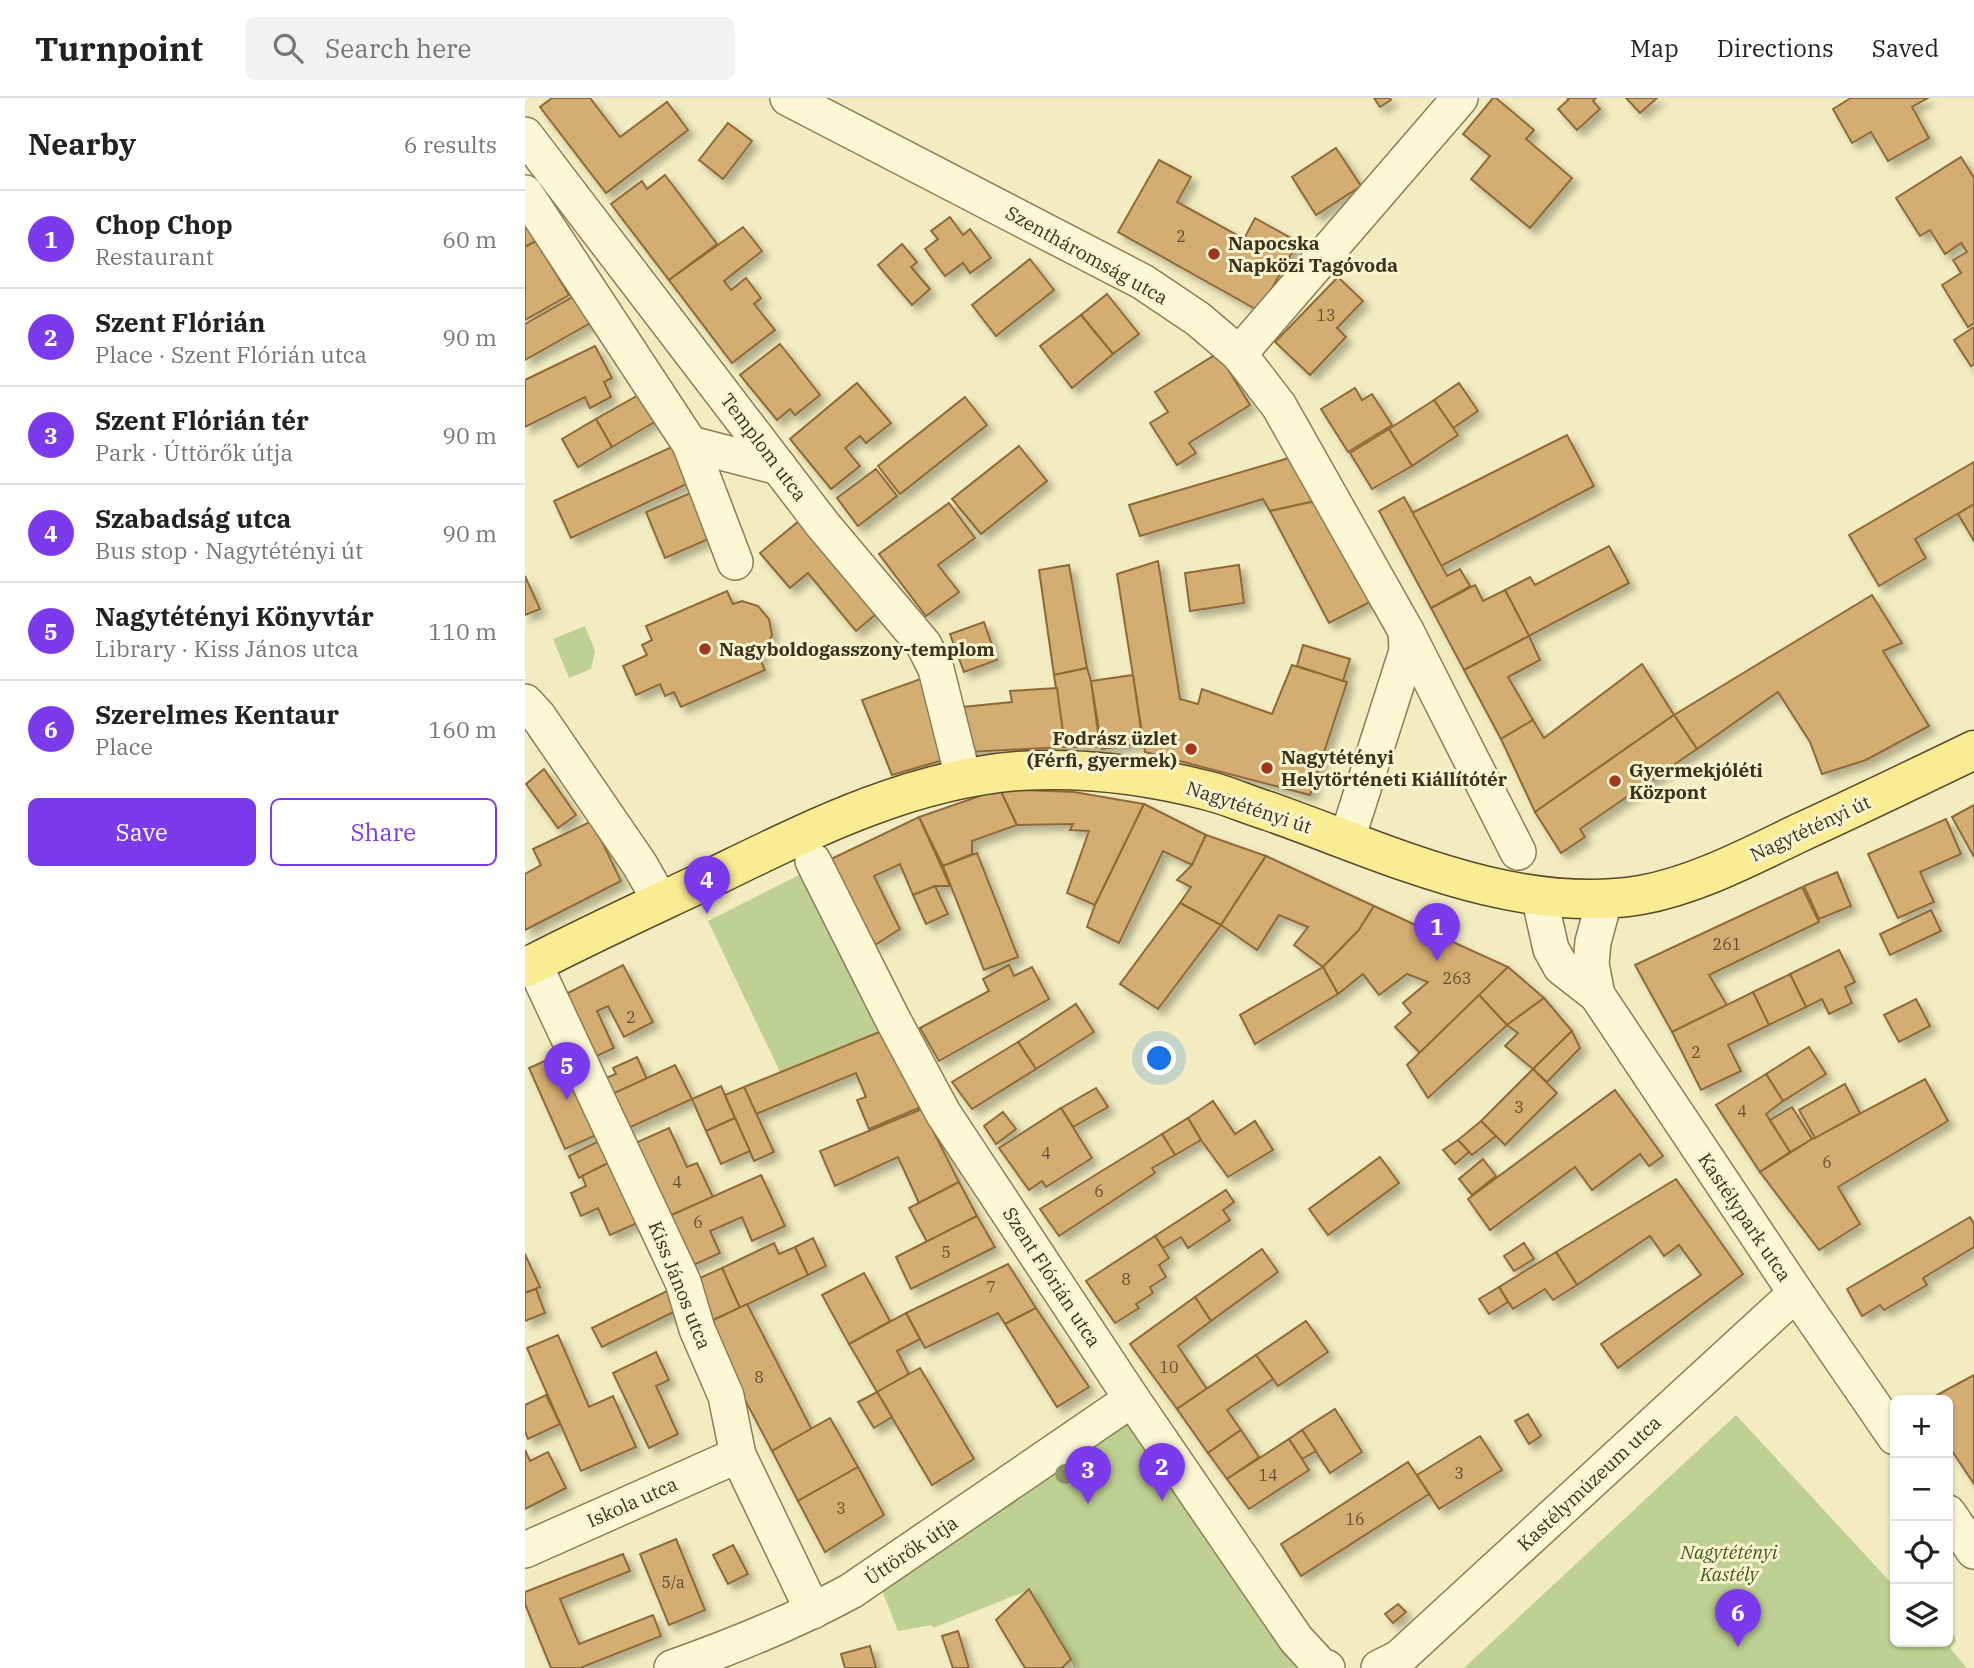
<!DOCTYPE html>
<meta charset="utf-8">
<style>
:root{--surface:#fff;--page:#f2f2f2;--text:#222;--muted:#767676;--line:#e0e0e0;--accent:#7c3aed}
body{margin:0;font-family:"IBM Plex Serif",serif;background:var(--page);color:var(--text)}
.controls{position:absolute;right:21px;bottom:21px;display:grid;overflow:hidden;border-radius:10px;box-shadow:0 2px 5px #0004}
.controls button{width:63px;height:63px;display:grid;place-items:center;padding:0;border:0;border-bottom:2px solid var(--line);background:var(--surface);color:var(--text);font:35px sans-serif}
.you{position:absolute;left:635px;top:961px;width:24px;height:24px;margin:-18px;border:5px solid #fff;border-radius:50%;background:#1a73e8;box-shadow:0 0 0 10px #1a73e833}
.badge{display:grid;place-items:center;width:46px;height:46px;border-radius:50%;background:var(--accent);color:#fff;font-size:23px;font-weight:700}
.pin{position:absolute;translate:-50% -58px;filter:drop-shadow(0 2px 4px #0008)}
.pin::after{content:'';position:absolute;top:37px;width:24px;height:21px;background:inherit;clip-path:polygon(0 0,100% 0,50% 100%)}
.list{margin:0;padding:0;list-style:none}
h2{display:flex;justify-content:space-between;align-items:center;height:91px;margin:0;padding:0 28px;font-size:30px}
h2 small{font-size:23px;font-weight:400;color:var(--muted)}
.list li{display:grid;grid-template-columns:46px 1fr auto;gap:21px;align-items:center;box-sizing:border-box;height:98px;padding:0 28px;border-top:2px solid var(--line)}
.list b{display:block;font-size:26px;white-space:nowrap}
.list p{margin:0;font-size:23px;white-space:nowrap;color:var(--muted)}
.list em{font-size:23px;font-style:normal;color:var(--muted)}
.actions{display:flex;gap:14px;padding:21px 28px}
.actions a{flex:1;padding:16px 0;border:2px solid var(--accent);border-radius:10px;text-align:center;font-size:24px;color:var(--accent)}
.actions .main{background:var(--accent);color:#fff}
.icon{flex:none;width:38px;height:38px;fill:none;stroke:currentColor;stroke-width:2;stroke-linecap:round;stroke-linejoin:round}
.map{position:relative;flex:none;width:1449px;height:1570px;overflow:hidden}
header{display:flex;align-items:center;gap:42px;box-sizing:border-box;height:98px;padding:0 35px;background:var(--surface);border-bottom:2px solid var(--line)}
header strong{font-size:33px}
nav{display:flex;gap:38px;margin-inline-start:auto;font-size:24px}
.search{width:490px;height:63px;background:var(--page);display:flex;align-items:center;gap:18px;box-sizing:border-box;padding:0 24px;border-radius:10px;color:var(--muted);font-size:26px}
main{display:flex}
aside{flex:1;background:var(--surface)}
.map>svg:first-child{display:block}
.green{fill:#bfd192}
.building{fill:#d4ad72;stroke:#8f6b39;stroke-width:2;filter:url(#shadow)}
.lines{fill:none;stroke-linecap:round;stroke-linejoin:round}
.minor-casing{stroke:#8d7d56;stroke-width:38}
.major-casing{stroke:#5a4a2b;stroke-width:41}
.minor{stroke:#fcf7d4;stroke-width:35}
.major{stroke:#faec93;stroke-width:38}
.tree{fill:#919c68}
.poi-dot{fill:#a2361f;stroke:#f9f4d0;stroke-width:2.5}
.labels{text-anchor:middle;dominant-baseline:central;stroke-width:6;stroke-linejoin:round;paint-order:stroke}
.number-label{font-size:16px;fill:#615032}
.poi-label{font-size:19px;font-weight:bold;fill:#3b311c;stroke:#f9f4d0;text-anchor:start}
.street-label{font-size:19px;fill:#3b311c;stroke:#f9f4d0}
.park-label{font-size:19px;font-style:italic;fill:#415a20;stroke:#f9f4d0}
</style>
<header>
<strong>Turnpoint</strong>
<div class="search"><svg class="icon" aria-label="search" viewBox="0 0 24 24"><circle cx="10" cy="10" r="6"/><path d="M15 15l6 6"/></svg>Search here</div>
<nav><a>Map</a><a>Directions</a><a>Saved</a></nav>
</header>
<main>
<aside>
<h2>Nearby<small>6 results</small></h2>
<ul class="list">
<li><span class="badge">1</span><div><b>Chop Chop</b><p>Restaurant</p></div><em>60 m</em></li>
<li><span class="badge">2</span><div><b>Szent Flórián</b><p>Place · Szent Flórián utca</p></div><em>90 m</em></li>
<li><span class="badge">3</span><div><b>Szent Flórián tér</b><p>Park · Úttörők útja</p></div><em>90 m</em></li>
<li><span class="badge">4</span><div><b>Szabadság utca</b><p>Bus stop · Nagytétényi út</p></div><em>90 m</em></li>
<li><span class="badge">5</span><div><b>Nagytétényi Könyvtár</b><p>Library · Kiss János utca</p></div><em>110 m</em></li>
<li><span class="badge">6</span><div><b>Szerelmes Kentaur</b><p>Place</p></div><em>160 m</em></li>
</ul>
<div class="actions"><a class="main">Save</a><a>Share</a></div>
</aside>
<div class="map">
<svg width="1449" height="1570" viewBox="0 0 1449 1570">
<defs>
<filter id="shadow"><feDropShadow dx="6" dy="6" stdDeviation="3.5" flood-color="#0004"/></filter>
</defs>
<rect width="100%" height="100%" fill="#f2ecc0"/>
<g class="green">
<polygon points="60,528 70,553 66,571 44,580 28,541"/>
<polygon points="278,775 364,930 255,974 183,823"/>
<polygon points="1211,1317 1370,1489 1370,1544 1423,1544 1423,1522 1431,1543 1425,1550 1442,1570 939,1570"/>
<polygon points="601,1325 607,1330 781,1570 550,1570 504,1492 408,1530 407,1527 373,1533 353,1482"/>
</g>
<g class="building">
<polygon points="27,0 65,0 95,39 142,4 163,32 81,95 15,9"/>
<polygon points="849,0 865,0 866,2 855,9"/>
<polygon points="968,0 971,0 1009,32 1001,41 1047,80 1005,130 946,81 965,58 938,36"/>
<polygon points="1042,0 1071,0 1068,3 1075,11 1052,32 1033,11 1044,1"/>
<polygon points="1101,0 1132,0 1115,15"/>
<polygon points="1326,0 1403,0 1387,9 1404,40 1363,63 1346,34 1327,45 1308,11"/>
<polygon points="203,25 227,43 198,81 174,62"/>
<polygon points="811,50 836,88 791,117 767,79"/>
<polygon points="1436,59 1449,80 1449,225 1443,229 1417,187 1436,175 1428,162 1442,154 1436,145 1420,156 1405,132 1395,138 1371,100"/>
<polygon points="634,62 666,79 652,104 719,141 730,120 773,144 734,213 593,134"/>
<polygon points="140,77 192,146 144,182 86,106 117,83 122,91"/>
<polygon points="425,119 438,137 445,131 466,160 445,175 438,165 420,178 400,151 413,141 406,133"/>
<polygon points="0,121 11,143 0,149"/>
<polygon points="218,129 237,153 199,183 206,192 221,180 236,200 229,206 250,232 207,265 144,182"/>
<polygon points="11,143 44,197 0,222 0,149"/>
<polygon points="377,146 392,164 386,169 405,191 387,207 353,167"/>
<polygon points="505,161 529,192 471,238 447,207"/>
<polygon points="813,179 838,203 812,230 821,239 785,277 750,244"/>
<polygon points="60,192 76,219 0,262 0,226"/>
<polygon points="582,196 614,236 588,256 556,217"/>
<polygon points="556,217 588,256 547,290 515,248"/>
<polygon points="1449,229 1449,266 1446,268 1429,242"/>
<polygon points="255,246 295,297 270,317 265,311 252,322 215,277"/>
<polygon points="70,248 87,280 79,284 86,299 65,310 60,299 0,329 0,282"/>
<polygon points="693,255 725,307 664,345 671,355 652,367 625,325 643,314 630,294"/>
<polygon points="332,285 366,325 341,345 335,338 320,350 335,368 306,391 265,341"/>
<polygon points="934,285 953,313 928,330 909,302"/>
<polygon points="830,290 837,302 847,296 867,327 823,354 796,311"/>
<polygon points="117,295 133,322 87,349 71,321"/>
<polygon points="440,299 462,327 375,396 353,368"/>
<polygon points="909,302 933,337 887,368 864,331"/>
<polygon points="71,321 87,349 53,369 37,341"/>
<polygon points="864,331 887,368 847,391 825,355"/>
<polygon points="1042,337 1069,388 916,468 887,415"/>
<polygon points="151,347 168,383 46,440 29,403"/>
<polygon points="494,348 522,383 456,436 427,401"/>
<polygon points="764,360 791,403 745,413 738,401 615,438 604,407"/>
<polygon points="1449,364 1449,406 1390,441 1401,460 1354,488 1324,437"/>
<polygon points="351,371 372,398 333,428 312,400"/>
<polygon points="168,394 188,439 140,460 121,414"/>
<polygon points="879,399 922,478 935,471 945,488 906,510 854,413"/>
<polygon points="791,403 845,504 804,525 745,413"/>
<polygon points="424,405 450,440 413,467 434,494 401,518 354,456"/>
<polygon points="1449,406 1449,443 1433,416"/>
<polygon points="280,418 357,511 331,533 283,475 265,490 235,455"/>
<polygon points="1084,448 1104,485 1004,538 980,492 1005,479 1010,487"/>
<polygon points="633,463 655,601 673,606 677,591 747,616 767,567 822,584 785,697 620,654 592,476"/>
<polygon points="544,467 562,570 529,577 514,472"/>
<polygon points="714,467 719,505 665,513 660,475"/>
<polygon points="0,478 15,511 0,517"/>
<polygon points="950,487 958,503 980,492 1004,538 939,572 906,510"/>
<polygon points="202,493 208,506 217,503 233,508 244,521 247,537 240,555 233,557 240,572 156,609 149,594 140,598 135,586 111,597 98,568 122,557 117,547 127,542 121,528"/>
<polygon points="1347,497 1377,545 1358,553 1404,628 1341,662 1297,676 1285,644 1253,594 1172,651 1149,617"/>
<polygon points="459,524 472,562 439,574 425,536"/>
<polygon points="1004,538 1015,562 983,579 1008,622 976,641 939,572"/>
<polygon points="778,547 825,561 818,583 772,568"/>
<polygon points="1117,566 1149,617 1010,714 976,641 1008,622 1019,640"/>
<polygon points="562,570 566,583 575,649 540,649 529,577"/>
<polygon points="608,577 618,645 577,651 566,583"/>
<polygon points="401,579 425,660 367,677 337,602"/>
<polygon points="532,590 540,649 443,654 438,609 487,604 485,593"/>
<polygon points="1149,617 1172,651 1055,731 1060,739 1036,755 1010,714"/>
<polygon points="19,671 51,717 33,730 1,686"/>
<polygon points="475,691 492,727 447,743 447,756 418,768 394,719"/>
<polygon points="475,691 549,694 619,706 570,807 542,795 564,733 545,732 548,726 492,727"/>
<polygon points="619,706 681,737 667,767 638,753 594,845 562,829 570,807"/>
<polygon points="1449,707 1449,759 1427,719"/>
<polygon points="394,719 425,788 410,788 388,797 375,766 349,778 375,831 350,847 304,762"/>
<polygon points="1421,721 1436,756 1395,774 1409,804 1373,820 1343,756"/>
<polygon points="67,723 96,783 0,832 0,776 16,767 8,751"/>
<polygon points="681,737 741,758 696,827 655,805 666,789 652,782 667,767"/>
<polygon points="452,755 493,859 459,872 418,768"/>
<polygon points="741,758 849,808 834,832 798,869 769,847 783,829 754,817 732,852 696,827"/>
<polygon points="1312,774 1326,808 1294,821 1279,788"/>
<polygon points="410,788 423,816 401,826 388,797"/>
<polygon points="1277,789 1294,824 1184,877 1202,907 1147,934 1110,867"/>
<polygon points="655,805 696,827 633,911 595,886"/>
<polygon points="849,808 983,869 896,956 870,929 886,915 878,905 903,884 882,876 854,897 838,876 813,896 798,869 834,832"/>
<polygon points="1406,812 1416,833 1365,857 1355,836"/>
<polygon points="1314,852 1330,884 1320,889 1327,905 1304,916 1297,901 1281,909 1265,876"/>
<polygon points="98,867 128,924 99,939 83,908 72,913 89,950 65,961 37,898"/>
<polygon points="484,867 489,878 507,869 524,901 414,963 395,930 464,893 458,881"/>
<polygon points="798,869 813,896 730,946 715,917"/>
<polygon points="983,869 1019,900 982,927 954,897"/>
<polygon points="1265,876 1281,909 1244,927 1228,894"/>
<polygon points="1228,894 1244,927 1203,947 1216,973 1176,992 1147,934"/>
<polygon points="954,897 982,927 903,1000 882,967"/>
<polygon points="1019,900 1047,933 1008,971 980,948 993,935 982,927"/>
<polygon points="1391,901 1405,928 1374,944 1359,917"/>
<polygon points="551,906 569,934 511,971 493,944"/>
<polygon points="364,930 396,1009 344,1031 332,1002 341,999 331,975 231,1016 219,989"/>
<polygon points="1047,933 1055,950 1022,984 1008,971"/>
<polygon points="493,944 511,971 447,1011 427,984"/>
<polygon points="1284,949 1301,976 1258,1003 1241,976"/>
<polygon points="44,952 80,1033 40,1051 4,970"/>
<polygon points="112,959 122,981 83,998 76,982 91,976 88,970"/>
<polygon points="150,967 167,1001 99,1032 83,998"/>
<polygon points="1008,971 1032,995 980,1047 956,1023"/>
<polygon points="1241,976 1258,1003 1241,1016 1265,1054 1235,1074 1191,1007"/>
<polygon points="1400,981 1423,1023 1313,1089 1335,1126 1294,1152 1235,1074 1287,1041"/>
<polygon points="1320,986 1335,1015 1290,1040 1274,1012"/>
<polygon points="196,988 210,1020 181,1033 167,1001"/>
<polygon points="219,989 249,1054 229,1063 200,997"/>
<polygon points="571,990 583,1009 548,1029 536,1010"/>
<polygon points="1090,992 1138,1058 1124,1068 1115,1056 1067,1092 1050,1069 965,1132 943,1101"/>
<polygon points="688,1003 710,1036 730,1023 748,1052 703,1079 676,1042 663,1020"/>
<polygon points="1267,1009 1287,1041 1265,1054 1245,1022"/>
<polygon points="536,1010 567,1060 521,1089 517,1083 504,1092 474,1050"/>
<polygon points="397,1011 434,1084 394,1105 373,1059 310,1088 295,1053"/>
<polygon points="478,1014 491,1031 471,1046 459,1028"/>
<polygon points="210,1020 225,1053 196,1066 181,1033"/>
<polygon points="663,1020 676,1042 650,1057 637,1036"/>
<polygon points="956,1023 971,1038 947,1057 933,1042"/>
<polygon points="144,1030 162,1069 172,1065 188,1099 140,1120 106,1047"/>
<polygon points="637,1036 650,1057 627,1070 630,1075 534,1138 515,1111"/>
<polygon points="80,1040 91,1061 54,1080 44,1058"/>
<polygon points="933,1042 944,1054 930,1066 918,1052"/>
<polygon points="855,1059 874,1085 803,1137 784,1111"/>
<polygon points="91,1061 119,1122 85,1137 73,1110 56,1118 46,1095 61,1088 57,1078"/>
<polygon points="958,1061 971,1078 947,1097 934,1081"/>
<polygon points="236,1077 260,1128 227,1143 217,1119 185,1133 195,1155 162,1170 140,1120"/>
<polygon points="1151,1081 1218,1176 1093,1270 1076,1246 1176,1177 1154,1147 1139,1158 1125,1138 1052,1187 1031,1154"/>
<polygon points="434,1084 452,1118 402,1144 384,1110"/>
<polygon points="701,1092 709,1104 698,1112 705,1122 663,1150 656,1139 638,1150 630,1138"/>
<polygon points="452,1118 470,1149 386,1191 371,1159"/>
<polygon points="1445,1119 1449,1126 1449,1149 1398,1180 1402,1187 1359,1212 1355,1207 1337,1218 1322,1191"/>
<polygon points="630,1138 644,1160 634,1167 641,1179 625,1189 628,1195 611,1206 614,1210 590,1225 561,1183"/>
<polygon points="288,1140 301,1168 283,1177 270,1149"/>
<polygon points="249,1145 254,1156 270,1149 283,1177 215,1210 197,1170"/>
<polygon points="999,1145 1009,1161 989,1173 979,1158"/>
<polygon points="737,1151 753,1174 686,1223 670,1199"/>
<polygon points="1031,1154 1052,1187 1028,1202 1020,1191 988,1211 974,1189"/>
<polygon points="0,1156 15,1189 0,1195"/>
<polygon points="483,1166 511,1210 480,1226 473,1215 400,1250 381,1215"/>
<polygon points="197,1170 215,1210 186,1223 168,1183"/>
<polygon points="339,1175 365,1223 324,1246 297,1197"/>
<polygon points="150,1189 159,1209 77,1249 67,1230"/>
<polygon points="974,1189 983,1204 964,1216 954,1201"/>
<polygon points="11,1191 20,1215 0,1223 0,1195"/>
<polygon points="670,1199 686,1223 653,1248 682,1291 652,1311 605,1246"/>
<polygon points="222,1206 287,1332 247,1353 180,1226"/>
<polygon points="511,1210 564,1289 532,1309 480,1226"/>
<polygon points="381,1215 395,1241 372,1253 384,1276 352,1294 324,1246"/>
<polygon points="781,1223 803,1254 753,1288 731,1257"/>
<polygon points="33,1237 64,1309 88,1298 111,1349 56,1373 2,1250"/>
<polygon points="131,1254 144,1282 131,1288 153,1336 124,1350 88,1275"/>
<polygon points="731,1257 748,1281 702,1312 716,1332 683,1355 652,1311"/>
<polygon points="395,1270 449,1361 407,1387 352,1294"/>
<polygon points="1449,1277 1449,1386 1423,1347 1423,1302 1403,1302"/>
<polygon points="352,1294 367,1319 349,1330 333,1304"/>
<polygon points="21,1297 35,1326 3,1341 0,1334 0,1307"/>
<polygon points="810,1311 837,1354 805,1375 777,1332"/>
<polygon points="1003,1316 1016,1338 1004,1346 990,1323"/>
<polygon points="305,1320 333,1369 273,1403 247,1353"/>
<polygon points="716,1332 734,1359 702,1381 683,1355"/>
<polygon points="777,1332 791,1353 777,1361 764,1341"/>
<polygon points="955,1338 977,1372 914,1411 892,1377"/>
<polygon points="764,1341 784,1372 724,1411 702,1381"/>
<polygon points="0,1352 5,1363 23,1354 41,1390 0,1411"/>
<polygon points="883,1364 904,1396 776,1478 756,1446"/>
<polygon points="333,1369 359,1417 300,1454 273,1403"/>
<polygon points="151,1441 180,1512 144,1527 115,1456"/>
<polygon points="208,1447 223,1476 203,1486 188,1457"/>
<polygon points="98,1456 105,1473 35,1501 54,1546 128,1517 136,1538 55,1570 26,1570 0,1506 0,1494"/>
<polygon points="504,1491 546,1561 537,1570 500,1570 471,1522"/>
<polygon points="873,1506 881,1514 868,1525 860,1516"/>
<polygon points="433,1533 444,1570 428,1570 417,1538"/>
<polygon points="345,1548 351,1570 320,1570 316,1556"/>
</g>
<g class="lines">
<defs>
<g id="minor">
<polyline points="263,0 618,184 673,221 714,256 754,308 881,533 993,754"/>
<polyline points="0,37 298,427 399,547 411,571 438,679"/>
<polyline points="0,95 165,346 210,464"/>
<polyline points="714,256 935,0"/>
<polyline points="165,346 254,369"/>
<polyline points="0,604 13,618 115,767 136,804"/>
<polyline points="822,741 882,553 881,533"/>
<polyline points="288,763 368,922 418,1015 607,1301 771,1541 795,1567 802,1570"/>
<polyline points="1014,798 1026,851 1036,869 1072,897 1271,1195 1370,1339"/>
<polyline points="9,866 158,1184 172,1231 201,1298 213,1357 288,1513"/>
<polyline points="1072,897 1066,866 1068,844 1080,800"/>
<polyline points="1423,1415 1449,1453"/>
<polyline points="0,1452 213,1357"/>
<path d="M147,1570C209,1548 269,1524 326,1493L607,1301"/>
<polyline points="854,1570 874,1560 1271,1195"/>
</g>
<path id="major" d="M0,870C61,838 125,809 188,779C285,732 383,682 493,673C556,669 623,677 684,693C704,698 723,707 743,713C860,754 989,818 1116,797C1171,787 1224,759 1274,735C1333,708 1391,680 1449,652"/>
</defs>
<use href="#minor" class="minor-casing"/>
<use href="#major" class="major-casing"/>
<use href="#minor" class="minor"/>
<use href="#major" class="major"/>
</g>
<circle class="tree" cx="540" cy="1376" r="10"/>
<g class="poi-dot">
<circle cx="689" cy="156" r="7"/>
<circle cx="180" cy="551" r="7"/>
<circle cx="666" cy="651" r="7"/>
<circle cx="742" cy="670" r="7"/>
<circle cx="1090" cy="683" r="7"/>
</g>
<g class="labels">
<g class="number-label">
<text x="656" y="138">2</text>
<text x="801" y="217">13</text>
<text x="1202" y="846">261</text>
<text x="932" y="880">263</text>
<text x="106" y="919">2</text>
<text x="1171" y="954">2</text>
<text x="994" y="1009">3</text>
<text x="1217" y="1013">4</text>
<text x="521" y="1055">4</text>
<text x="1302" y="1064">6</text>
<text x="152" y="1084">4</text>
<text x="574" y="1093">6</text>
<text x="173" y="1124">6</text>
<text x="421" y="1154">5</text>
<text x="601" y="1181">8</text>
<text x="466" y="1189">7</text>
<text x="644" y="1269">10</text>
<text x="234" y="1279">8</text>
<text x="934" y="1375">3</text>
<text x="743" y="1377">14</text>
<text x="316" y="1410">3</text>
<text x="830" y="1421">16</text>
<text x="148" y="1484">5/a</text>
</g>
<g class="poi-label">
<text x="703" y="145">Napocska<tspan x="703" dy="22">Napközi Tagóvoda</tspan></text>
<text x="194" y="551">Nagyboldogasszony-templom</text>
<text x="652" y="640" text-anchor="end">Fodrász üzlet<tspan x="652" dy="22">(Férfi, gyermek)</tspan></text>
<text x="756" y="659">Nagytétényi<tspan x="756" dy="22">Helytörténeti Kiállítótér</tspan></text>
<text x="1104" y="672">Gyermekjóléti<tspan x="1104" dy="22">Központ</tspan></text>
</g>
<g class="street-label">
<text transform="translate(562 157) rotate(29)">Szentháromság utca</text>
<text transform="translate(239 349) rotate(53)">Templom utca</text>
<text transform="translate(724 709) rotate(18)">Nagytétényi út</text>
<text transform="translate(1285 730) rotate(-25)">Nagytétényi út</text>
<text transform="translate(1220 1119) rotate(56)">Kastélypark utca</text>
<text transform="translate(527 1179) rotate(57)">Szent Flórián utca</text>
<text transform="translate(155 1187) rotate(68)">Kiss János utca</text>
<text transform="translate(1064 1385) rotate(-43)">Kastélymúzeum utca</text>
<text transform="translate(107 1404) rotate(-24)">Iskola utca</text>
<text transform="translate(386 1452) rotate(-34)">Úttörők útja</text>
</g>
<g class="park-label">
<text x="1204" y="1454">Nagytétényi<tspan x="1204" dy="22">Kastély</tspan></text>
</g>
</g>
</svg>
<div class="controls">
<button>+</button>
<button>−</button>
<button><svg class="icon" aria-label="locate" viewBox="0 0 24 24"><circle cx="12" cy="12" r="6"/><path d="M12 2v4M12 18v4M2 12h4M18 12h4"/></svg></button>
<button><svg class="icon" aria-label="layers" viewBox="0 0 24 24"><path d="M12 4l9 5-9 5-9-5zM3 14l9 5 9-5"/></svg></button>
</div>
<div class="you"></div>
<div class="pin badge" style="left:912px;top:863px">1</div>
<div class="pin badge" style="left:637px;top:1403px">2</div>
<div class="pin badge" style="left:563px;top:1406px">3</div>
<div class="pin badge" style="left:182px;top:816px">4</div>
<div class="pin badge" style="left:42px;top:1002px">5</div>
<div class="pin badge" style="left:1213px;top:1549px">6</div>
</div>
</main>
